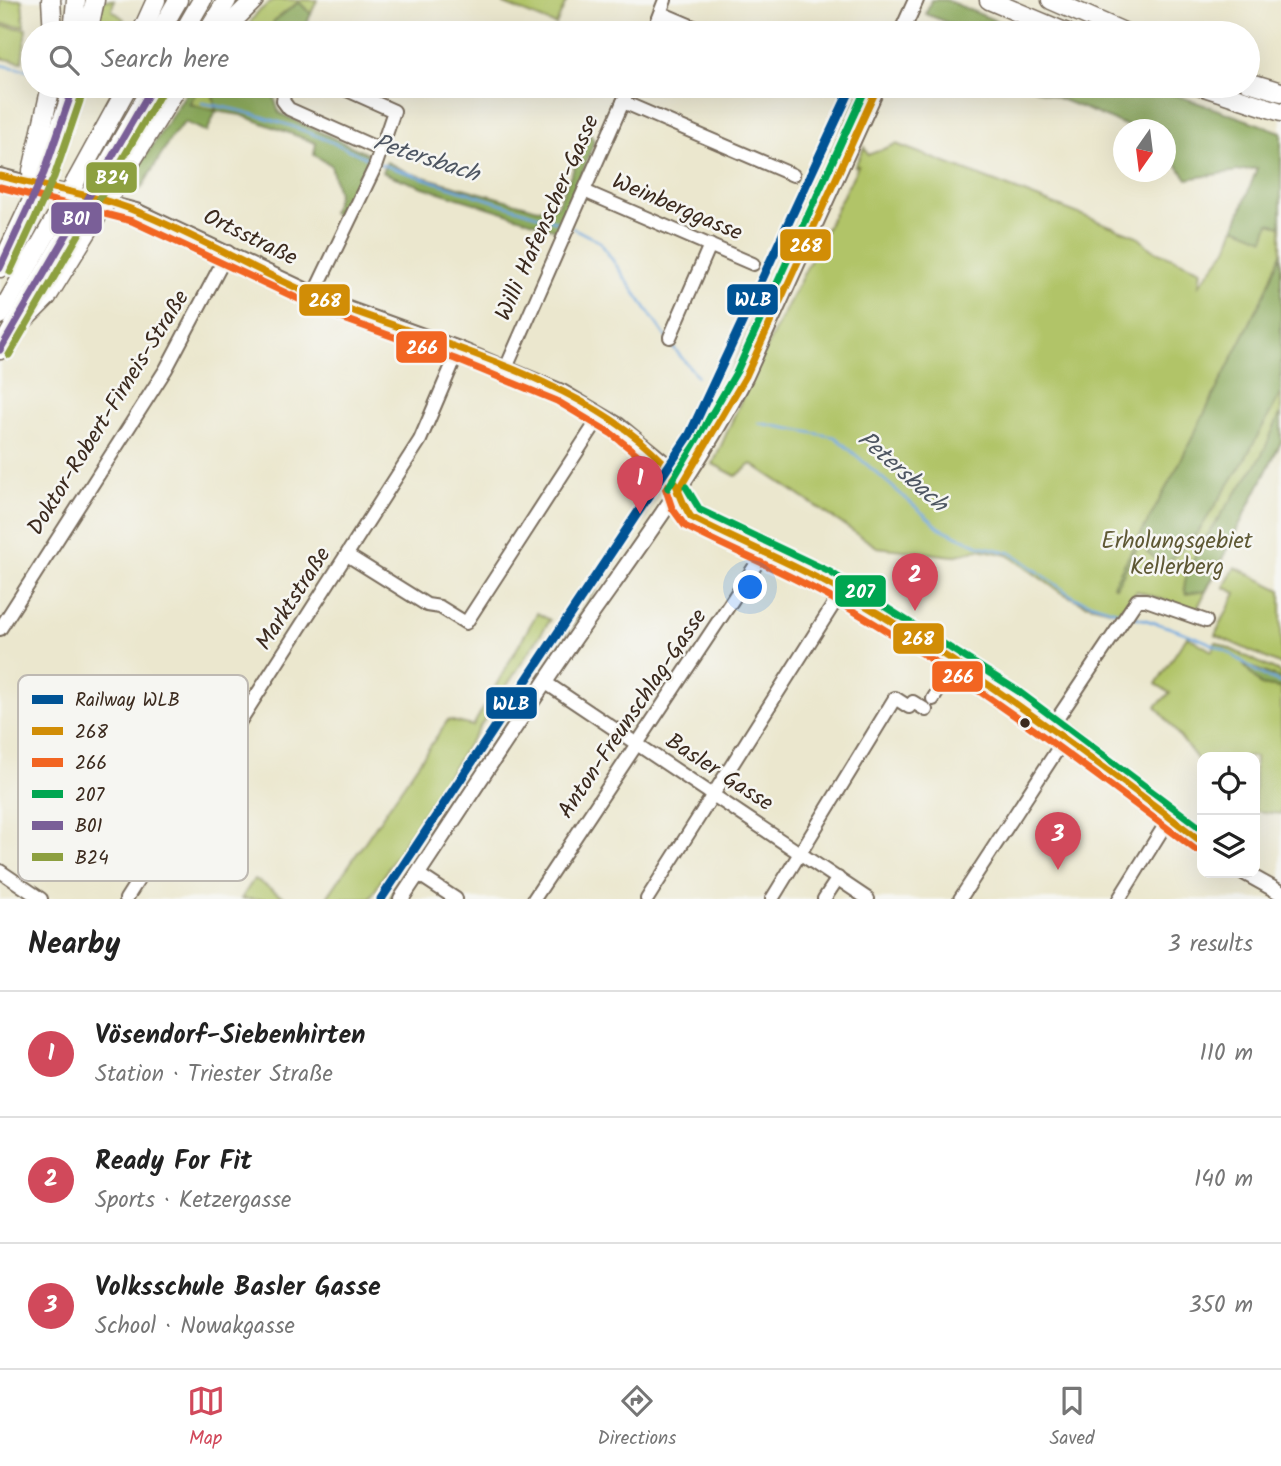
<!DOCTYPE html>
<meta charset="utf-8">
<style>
:root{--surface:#fff;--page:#f6f6f6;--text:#222;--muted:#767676;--line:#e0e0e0;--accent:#d1495b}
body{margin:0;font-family:Kalam,sans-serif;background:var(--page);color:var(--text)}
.controls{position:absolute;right:21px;bottom:21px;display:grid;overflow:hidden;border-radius:14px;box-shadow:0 7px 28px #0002}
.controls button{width:63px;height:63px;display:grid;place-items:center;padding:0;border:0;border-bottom:2px solid var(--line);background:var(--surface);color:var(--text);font:35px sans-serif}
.compass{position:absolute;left:1113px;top:119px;width:63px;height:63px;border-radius:50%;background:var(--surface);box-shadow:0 7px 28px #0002;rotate:194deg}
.you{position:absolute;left:751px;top:588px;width:24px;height:24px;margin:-18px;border:5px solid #fff;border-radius:50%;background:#1a73e8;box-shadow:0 0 0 10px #1a73e833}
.badge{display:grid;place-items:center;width:46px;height:46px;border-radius:50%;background:var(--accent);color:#fff;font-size:23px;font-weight:700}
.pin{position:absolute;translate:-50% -58px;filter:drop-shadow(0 2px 4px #0008)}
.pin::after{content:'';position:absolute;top:37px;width:24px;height:21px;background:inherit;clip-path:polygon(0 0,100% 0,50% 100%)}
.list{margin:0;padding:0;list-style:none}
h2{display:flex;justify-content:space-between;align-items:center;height:91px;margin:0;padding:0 28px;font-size:30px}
h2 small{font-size:23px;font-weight:400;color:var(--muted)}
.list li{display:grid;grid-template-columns:46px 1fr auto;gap:21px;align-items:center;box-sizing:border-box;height:126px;padding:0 28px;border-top:2px solid var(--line)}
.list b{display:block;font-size:26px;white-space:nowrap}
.list p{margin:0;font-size:23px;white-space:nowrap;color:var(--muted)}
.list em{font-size:23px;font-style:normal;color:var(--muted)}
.icon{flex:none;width:38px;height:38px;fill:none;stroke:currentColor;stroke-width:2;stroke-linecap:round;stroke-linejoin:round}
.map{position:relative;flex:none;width:1281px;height:899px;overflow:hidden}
.search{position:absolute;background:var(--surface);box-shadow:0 7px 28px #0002;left:21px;right:21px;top:21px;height:77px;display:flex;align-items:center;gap:18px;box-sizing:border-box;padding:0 24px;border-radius:38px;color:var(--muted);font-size:26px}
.sheet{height:469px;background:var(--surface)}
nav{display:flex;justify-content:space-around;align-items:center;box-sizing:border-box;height:98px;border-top:2px solid var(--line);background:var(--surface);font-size:19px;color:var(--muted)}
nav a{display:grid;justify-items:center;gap:4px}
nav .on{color:var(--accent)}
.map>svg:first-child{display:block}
.green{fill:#b1c468;stroke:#767743;stroke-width:2}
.forest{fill:#8caa5c;stroke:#646a3d;stroke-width:2}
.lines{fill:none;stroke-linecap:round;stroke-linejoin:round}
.stream{stroke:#70a8df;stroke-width:2.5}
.minor-tunnel{stroke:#c8c1ab;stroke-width:12;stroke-dasharray:12 6;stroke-linecap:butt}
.minor-casing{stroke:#796c5c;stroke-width:16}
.major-casing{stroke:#796c5c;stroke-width:18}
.highway-casing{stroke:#796c5c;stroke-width:21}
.minor{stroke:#fff;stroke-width:12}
.major{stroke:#fff;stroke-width:14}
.highway{stroke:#fff;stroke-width:18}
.highway-bridge-casing{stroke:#796c5c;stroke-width:21;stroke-linecap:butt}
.highway-bridge{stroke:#fff;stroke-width:18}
.bus-1-casing{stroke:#f6f6f2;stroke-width:12}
.bus-2-casing{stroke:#f6f6f2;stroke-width:12}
.bus-3-casing{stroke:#f6f6f2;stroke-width:12}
.bus-4-casing{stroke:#f6f6f2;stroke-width:12}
.bus-5-casing{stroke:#f6f6f2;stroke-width:12}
.bus-1{stroke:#d18d06;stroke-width:7}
.bus-2{stroke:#f26522;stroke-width:7}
.bus-3{stroke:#00a651;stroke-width:7}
.bus-4{stroke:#7a5f98;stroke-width:7}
.bus-5{stroke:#8da040;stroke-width:7}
.rail-1-casing{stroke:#f6f6f2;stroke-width:14}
.rail-1{stroke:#005395;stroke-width:9}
.bus-dot{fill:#3b2a1e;stroke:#f6f6f2;stroke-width:2.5}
.labels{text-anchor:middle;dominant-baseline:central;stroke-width:5;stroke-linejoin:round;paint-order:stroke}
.street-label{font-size:23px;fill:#3b2a1e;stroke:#f6f6f2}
.park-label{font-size:23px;fill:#5e5834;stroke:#f6f6f2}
.water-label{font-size:24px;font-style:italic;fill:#4e5662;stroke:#f6f6f2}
.key{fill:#f6f6f2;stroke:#beb9b2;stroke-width:2}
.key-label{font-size:19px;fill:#3b2a1e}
.line-badge{stroke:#f6f6f2;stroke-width:2.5}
.badge-label{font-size:19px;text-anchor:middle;font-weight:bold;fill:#fff}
</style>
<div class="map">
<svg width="1281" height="899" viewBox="0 0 1281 899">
<rect width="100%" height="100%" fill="#f6f6f2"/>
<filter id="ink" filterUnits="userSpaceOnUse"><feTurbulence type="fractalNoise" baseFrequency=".0143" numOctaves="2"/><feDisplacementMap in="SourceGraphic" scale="14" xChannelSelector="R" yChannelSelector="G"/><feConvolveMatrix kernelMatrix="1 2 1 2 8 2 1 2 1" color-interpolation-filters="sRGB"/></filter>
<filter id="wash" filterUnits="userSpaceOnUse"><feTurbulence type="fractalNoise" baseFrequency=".00686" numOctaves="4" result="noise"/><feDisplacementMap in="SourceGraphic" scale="28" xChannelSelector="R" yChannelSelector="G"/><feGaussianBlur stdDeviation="1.57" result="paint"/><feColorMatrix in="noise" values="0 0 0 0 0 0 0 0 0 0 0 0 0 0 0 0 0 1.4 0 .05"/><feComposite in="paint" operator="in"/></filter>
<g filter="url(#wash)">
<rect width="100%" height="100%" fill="#ebe7ce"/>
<g class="green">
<polygon points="0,0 22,0 24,26 0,24"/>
<polygon points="102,0 114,0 112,10 124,19 117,33 95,33"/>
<polygon points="273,0 317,0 311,14 298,2 274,21 269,33 243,33 257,13"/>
<polygon points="506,0 567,0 556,25 504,4"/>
<polygon points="0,26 26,29 22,62 0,58"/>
<polygon points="200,86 220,86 213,95 216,111 189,104"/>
<polygon points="861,86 868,86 789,266 718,407 683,461 717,401"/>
<polygon points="896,144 1137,236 1151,249 1201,270 1199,285 1227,249 1235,227 1264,238 1269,223 1281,226 1281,442 1196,611 1137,591 1118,612 1085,604 1060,592 1008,555 979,549 953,556 877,547 752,464 736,476 713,464 751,378 858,166 855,166 864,147 868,155"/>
<polygon points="633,534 392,899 389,899"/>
<polygon points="1235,567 1281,590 1281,665 1215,635 1236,593 1224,587"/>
<polygon points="537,613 550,620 404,842 370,899 326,899 448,720 473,726"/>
<polygon points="1187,636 1212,651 1216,642 1281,673 1281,679 1244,665 1261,685 1281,688 1281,814 1255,811 1255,757 1202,757 1202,765 1156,706 1170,693 1156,684"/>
<polygon points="254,879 255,879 287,899 241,899"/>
</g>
<g class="forest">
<polygon points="931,0 946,0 1025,33 973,33 926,14"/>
<polygon points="299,2 311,14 302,33 269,33 274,21"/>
<polygon points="191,86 200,86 189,104 216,111 213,95 220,86 279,86 274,97 279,113 370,155 370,167 344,223 332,212 338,194 331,165 314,155 316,143 241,115 216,111 207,132 185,122 172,136 141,189 125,188"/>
<polygon points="1028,86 1150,86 1281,132 1281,226 1269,223 1264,239 1235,227 1257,168 1187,179 1166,148 1166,130 1135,129"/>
<path d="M590,133L594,141L560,232C502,208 440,196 382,172L387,162L409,173L538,209L557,206Z"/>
<polygon points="1281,253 1281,393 1244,461 1198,532 1165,566 1147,552 1151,543 1145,540 1136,550 1116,587 1113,585 1178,466 1266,291"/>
<path d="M1281,413V442L1206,591L1186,594C1173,572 1245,483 1258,462C1267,447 1272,429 1281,413Z"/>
<polygon points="1243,664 1281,679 1281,688 1261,685"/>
</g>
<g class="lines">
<g class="stream">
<polyline points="0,65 28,70"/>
<path d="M202,103C267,114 312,132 371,160"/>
<polyline points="380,164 564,224"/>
<polyline points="573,228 600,242 672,346 697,376"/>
<polyline points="759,423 835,437 940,528 977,545 1012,553 1075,598 1122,613"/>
<path d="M1132,616C1164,625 1195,635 1224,650C1244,661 1259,676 1281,683"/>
</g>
</g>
</g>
<g filter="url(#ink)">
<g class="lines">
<polyline class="minor-tunnel" points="943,683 951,672"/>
<defs>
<g id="minor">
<polyline points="661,13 708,33"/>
<polyline points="652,33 665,0"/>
<polyline points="285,86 283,101 289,109 381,150"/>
<polyline points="829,86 833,88"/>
<polyline points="623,102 793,175"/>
<polyline points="584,191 753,264"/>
<polyline points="314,294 375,167 394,111 338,86"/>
<polyline points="670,337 710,245"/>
<polyline points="506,368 630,86"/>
<polyline points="347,555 427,605 440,607 466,623 601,415"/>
<polyline points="0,629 166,369 228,252"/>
<polyline points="546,683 868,899"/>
<polyline points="933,699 943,683"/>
<polyline points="1051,728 1137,600 1146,600 1206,621"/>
<polyline points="0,871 41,899"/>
<polyline points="418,874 456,899"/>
<polyline points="126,899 420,440 459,349"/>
<polyline points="534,899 765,551"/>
<polyline points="647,899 842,591"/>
<polyline points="772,899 895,698 909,707 913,702 926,710"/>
<polyline points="824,899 838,878"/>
<polyline points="960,899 1065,738"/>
<polyline points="1119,899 1170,817"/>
</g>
<g id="major">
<polyline points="901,33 916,0"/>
<path d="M0,176L136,211L337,305L459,349L562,392L618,425L662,461L671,473L681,503L691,517C739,544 792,562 839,590C967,664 1085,752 1202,842"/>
<polyline points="1245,873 1281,893"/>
<path d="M401,899C459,812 516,724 575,638C635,552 698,469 746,376L878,86"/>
</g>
<g id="highway">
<polyline points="51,0 53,33"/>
<polyline points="989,0 1067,33"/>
<polyline points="1051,0 1126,33"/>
<polyline points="73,33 76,0"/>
<polyline points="88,33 95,0"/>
<polyline points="141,33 156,0"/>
<polyline points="159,33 178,0"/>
<polyline points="183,33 202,0"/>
<polyline points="207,33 227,0"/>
<polyline points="221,33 254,0"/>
<polyline points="1248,82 1281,92"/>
<polyline points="1201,86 1281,112"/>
<polyline points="32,171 51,86"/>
<polyline points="44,173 74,86"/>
<polyline points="76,181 128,86"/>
<polyline points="95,186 153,86"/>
<polyline points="113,191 178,86"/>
<polyline points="0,268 34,196"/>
<polyline points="0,315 64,203"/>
<polyline points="24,320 47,297 99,213"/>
<polyline points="0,350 82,208"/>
</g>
</defs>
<use href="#minor" class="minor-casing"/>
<use href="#major" class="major-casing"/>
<use href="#highway" class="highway-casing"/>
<use href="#minor" class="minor"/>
<use href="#major" class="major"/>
<use href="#highway" class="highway"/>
<defs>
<g id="highway-bridge">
<polyline points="32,171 34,196"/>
<polyline points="64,203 76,181"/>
<polyline points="82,208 95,186"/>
<polyline points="99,213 113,191"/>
</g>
</defs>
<use href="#highway-bridge" class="highway-bridge-casing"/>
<use href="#highway-bridge" class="highway-bridge"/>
<defs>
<g id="bus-1">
<path d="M0,176C44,187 97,195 138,212C207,240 271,280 340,306C441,344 587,382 662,461C677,477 679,500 691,517C740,543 791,562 839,590C967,664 1085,752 1202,842"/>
<polyline points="677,493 746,376 878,86"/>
</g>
<path id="bus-2" d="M0,187L132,221L333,315L455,359L557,401L612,434L654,468L662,478L672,508L685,526C734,552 785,571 833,599C961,672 1079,761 1196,850"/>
<g id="bus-3">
<polyline points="686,487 700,510 830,572 1018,691 1202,829"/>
<polyline points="668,488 737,371 867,86"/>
</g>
<g id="bus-4">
<polyline points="0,268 44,173 74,86"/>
<polyline points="0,350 153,86"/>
</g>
<g id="bus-5">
<polyline points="10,272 54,177 84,89"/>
<polyline points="9,355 162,91"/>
</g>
</defs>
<use href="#bus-1" class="bus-1-casing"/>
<use href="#bus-2" class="bus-2-casing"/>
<use href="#bus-3" class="bus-3-casing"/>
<use href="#bus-4" class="bus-4-casing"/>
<use href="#bus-5" class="bus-5-casing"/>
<use href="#bus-1" class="bus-1"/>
<use href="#bus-2" class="bus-2"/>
<use href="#bus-3" class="bus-3"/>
<use href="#bus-4" class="bus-4"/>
<use href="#bus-5" class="bus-5"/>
<defs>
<polyline id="rail-1" points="381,899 690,434 852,86"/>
</defs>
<use href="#rail-1" class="rail-1-casing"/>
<use href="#rail-1" class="rail-1"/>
</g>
</g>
<circle class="bus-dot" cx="1025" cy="723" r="6"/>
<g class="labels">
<g class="street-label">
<text transform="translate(677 208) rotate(23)">Weinberggasse</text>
<text transform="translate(548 218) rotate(-66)">Willi Hafenscher-Gasse</text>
<text transform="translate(250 238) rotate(26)">Ortsstraße</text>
<text transform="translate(109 413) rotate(-58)">Doktor-Robert-Firneis-Straße</text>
<text transform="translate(294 599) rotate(-57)">Marktstraße</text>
<text transform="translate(633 714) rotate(-56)">Anton-Freunschlag-Gasse</text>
<text transform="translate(719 773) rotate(33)">Basler Gasse</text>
</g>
<g class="park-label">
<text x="1177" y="542">Erholungsgebiet<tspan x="1177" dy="26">Kellerberg</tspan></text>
</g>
<g class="water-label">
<text transform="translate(426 159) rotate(18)">Petersbach</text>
<text transform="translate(902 472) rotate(41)">Petersbach</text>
</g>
</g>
<rect x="18" y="675" width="230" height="206" rx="10" class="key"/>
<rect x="32" y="695" width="31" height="9" fill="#005395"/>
<rect x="32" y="727" width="31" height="8" fill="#d18d06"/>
<rect x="32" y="758" width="31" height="9" fill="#f26522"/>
<rect x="32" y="790" width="31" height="8" fill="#00a651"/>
<rect x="32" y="821" width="31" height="9" fill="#7a5f98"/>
<rect x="32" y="853" width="31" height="8" fill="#8da040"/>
<g class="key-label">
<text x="75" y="706">Railway WLB</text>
<text x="75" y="738">268</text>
<text x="75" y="769">266</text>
<text x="75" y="801">207</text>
<text x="75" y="832">B01</text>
<text x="75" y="864">B24</text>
</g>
<g class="line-badge">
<rect x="85" y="161" width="53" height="33" rx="7" fill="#8da040"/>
<rect x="50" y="201" width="53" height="34" rx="7" fill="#7a5f98"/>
<rect x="779" y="228" width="53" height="34" rx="7" fill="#d18d06"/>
<rect x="726" y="283" width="53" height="33" rx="7" fill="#005395"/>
<rect x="298" y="283" width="53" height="34" rx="7" fill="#d18d06"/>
<rect x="395" y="330" width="53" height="34" rx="7" fill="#f26522"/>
<rect x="834" y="574" width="53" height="34" rx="7" fill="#00a651"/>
<rect x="892" y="622" width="53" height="33" rx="7" fill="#d18d06"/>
<rect x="931" y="660" width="53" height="33" rx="7" fill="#f26522"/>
<rect x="485" y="686" width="53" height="34" rx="7" fill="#005395"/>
</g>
<g class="badge-label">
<text x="112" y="184">B24</text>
<text x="76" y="225">B01</text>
<text x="806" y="252">268</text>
<text x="753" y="306">WLB</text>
<text x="325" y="307">268</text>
<text x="422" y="354">266</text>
<text x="860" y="598">207</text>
<text x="918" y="645">268</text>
<text x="958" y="683">266</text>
<text x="511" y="710">WLB</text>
</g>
</svg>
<div class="controls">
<button><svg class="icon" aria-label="locate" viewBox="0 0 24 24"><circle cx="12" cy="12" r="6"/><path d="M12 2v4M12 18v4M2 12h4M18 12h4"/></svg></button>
<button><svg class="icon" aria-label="layers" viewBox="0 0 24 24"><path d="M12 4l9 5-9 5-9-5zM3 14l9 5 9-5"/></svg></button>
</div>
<svg class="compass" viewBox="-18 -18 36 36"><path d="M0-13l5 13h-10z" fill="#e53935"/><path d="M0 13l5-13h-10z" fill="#767676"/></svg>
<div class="you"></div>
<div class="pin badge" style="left:640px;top:514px">1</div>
<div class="pin badge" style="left:915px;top:611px">2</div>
<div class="pin badge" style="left:1058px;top:870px">3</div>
<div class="search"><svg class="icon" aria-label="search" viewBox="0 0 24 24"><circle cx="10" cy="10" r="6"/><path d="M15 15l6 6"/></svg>Search here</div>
</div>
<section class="sheet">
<h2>Nearby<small>3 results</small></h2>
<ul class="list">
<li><span class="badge">1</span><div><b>Vösendorf-Siebenhirten</b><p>Station · Triester Straße</p></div><em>110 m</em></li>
<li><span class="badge">2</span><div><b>Ready For Fit</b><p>Sports · Ketzergasse</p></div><em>140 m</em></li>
<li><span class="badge">3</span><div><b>Volksschule Basler Gasse</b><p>School · Nowakgasse</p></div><em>350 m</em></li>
</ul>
</section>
<nav>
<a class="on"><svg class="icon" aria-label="map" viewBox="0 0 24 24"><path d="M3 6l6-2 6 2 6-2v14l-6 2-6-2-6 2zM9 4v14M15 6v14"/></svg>Map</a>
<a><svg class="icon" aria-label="directions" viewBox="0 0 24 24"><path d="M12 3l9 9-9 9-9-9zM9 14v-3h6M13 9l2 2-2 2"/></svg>Directions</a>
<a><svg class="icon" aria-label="saved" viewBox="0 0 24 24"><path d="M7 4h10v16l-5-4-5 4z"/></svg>Saved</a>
</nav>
